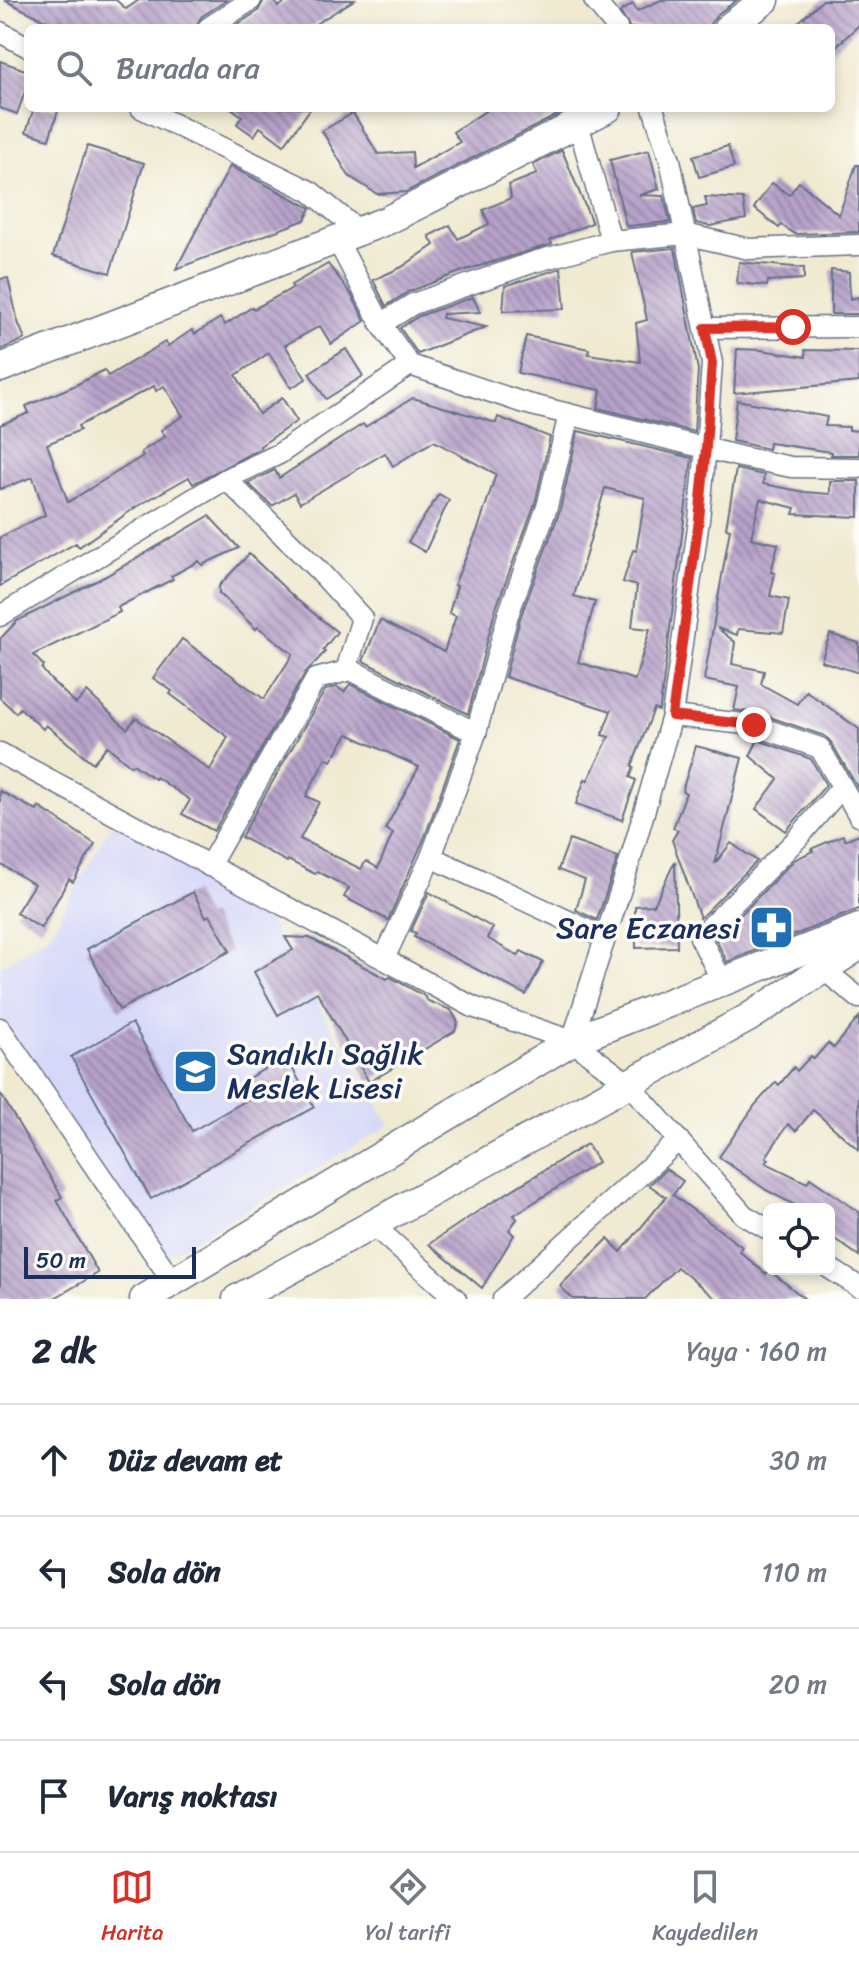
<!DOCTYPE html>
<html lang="tr">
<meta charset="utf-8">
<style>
:root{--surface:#fff;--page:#f2f2f3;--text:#1f2937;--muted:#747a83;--line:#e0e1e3;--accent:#d93025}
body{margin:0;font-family:Sriracha,sans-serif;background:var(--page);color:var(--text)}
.controls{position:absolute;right:24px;bottom:24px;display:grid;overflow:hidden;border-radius:12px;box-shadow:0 4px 12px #0003}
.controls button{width:72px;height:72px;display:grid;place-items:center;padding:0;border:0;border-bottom:2px solid var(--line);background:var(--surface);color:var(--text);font:40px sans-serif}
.scale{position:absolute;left:24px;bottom:20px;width:172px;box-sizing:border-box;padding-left:8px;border:4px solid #1b2f5e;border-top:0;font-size:22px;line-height:28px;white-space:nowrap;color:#1b2f5e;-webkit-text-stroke:6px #fdfcf7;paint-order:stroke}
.stop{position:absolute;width:24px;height:24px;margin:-18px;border:6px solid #d93025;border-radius:50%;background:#fff}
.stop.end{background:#d93025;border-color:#fff;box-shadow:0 2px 8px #0008}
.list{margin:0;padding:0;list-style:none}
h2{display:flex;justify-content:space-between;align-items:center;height:104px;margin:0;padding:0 32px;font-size:34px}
h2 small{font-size:26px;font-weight:400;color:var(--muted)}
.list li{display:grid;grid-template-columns:52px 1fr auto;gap:24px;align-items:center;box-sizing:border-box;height:112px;padding:0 32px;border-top:2px solid var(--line)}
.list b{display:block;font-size:30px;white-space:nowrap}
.list em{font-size:26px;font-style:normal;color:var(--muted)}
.icon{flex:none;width:44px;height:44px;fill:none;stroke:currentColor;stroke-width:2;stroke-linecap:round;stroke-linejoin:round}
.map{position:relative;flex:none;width:859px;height:1299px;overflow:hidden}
.search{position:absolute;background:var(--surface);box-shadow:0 4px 12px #0003;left:24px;right:24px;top:24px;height:88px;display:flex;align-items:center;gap:20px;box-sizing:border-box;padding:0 28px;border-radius:12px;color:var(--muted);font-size:30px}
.sheet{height:552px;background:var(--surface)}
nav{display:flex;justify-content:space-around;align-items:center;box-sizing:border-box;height:112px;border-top:2px solid var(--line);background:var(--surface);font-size:22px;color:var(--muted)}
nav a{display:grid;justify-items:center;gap:4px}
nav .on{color:var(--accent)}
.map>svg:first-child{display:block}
.built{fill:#d5d8f9}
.building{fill:url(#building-back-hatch);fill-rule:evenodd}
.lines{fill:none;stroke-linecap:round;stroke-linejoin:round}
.street-casing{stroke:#667086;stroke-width:23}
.secondary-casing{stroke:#667086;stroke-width:31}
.street{stroke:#fff;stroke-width:20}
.secondary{stroke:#fff;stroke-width:28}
.route{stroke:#d93025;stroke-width:10}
.labels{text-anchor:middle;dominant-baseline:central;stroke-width:7;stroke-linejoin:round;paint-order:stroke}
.poi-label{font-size:30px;fill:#1b2f5e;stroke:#fdfcf7;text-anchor:end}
</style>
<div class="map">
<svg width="859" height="1299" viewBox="0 0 859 1299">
<defs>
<pattern id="building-back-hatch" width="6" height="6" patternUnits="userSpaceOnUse" patternTransform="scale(2)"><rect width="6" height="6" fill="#b6a1c9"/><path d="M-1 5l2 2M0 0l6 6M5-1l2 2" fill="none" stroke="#9384a6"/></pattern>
</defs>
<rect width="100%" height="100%" fill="#fdfcf7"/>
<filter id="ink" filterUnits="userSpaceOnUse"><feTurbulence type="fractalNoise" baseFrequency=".0125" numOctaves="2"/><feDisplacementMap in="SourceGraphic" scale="16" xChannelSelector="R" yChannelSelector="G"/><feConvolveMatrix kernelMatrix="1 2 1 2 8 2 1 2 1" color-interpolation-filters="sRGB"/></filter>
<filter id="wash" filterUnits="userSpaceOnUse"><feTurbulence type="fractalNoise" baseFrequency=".006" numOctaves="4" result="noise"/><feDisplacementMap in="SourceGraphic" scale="32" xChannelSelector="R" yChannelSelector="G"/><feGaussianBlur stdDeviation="1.8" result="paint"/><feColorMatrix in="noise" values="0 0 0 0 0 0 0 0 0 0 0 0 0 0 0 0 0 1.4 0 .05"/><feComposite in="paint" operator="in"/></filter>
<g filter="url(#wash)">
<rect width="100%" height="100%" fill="#f0ead1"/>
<polygon class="built" points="113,821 250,891 390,1125 156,1262 0,1017 0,967 50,934"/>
<g id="blocks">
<g class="building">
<polygon points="4,0 116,0 126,9 139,0 227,0 201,17 195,28 61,28"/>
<polygon points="264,0 274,0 278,7 289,0 354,0 309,28 232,28 258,11"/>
<polygon points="661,0 737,0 718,14 707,28 630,28 620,12 633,4 637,11"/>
<polygon points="823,0 859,0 859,25 831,51 831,28 792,28"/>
<polygon points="0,61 28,71 28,83 17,114 0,108"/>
<polygon points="34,108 59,108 49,139 26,132"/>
<polygon points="231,108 311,108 284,145 260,127 254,136 237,124 242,116"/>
<polygon points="490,108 571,108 406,192 377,194 349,176 322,131 353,113 378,154 412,152 413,168 460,142 453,132"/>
<polygon points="87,146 144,163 110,273 53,256"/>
<polygon points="728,146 734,167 699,177 693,156"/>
<polygon points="562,150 592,223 550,240 552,244 463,271 408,292 386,306 373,280 402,267 434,245 429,236 450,225 458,239 489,224 483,210 511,198 509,185 537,174 533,165"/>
<polygon points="649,150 659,189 639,195 664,196 670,222 626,226 610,160"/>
<polygon points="856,165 859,165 859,232 795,234 781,225 779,228 754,208 772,183 789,195 799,182 839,215"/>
<polygon points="230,166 311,208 305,220 176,269"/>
<polygon points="705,197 743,199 746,219 710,226 696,223 693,209 707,206"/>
<polygon points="675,248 698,370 694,432 598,408 601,390 518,373 526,336 589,349 588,354 640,362 636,323 647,320 632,252"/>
<polygon points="739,262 804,268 804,279 768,281 767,286 737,283"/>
<path d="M328,264L351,294L365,321L331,344L320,326L285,345L306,379L291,388L269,353L236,375L259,414L282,398L297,421L260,446L261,448L193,484L189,477L136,507L79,547L76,543L0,586V537L45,515L33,477L0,489V425L29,413L26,406L76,385L104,370L108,376L165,342L168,346L192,330L195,334L220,318L225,325L252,307L254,309L293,288L291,285ZM154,386L156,391L164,386L183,416L161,430L165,436L141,452L143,456L68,502L47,444L80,430L78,426Z"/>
<polygon points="561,268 565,309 503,311 505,286"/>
<polygon points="831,270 849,272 850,299 859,297 859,314 831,314"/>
<polygon points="8,278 18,322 25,339 0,350 0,279"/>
<polygon points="473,297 480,312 443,314 442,318 486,327 418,354 400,328 419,316"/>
<polygon points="346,349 363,376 326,399 309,373"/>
<polygon points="737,349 761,350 806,357 805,350 859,351 859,382 734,393"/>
<polygon points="413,398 496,423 498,417 550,437 535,503 495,611 468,714 363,661 380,620 444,652 456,616 449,613 457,586 454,585 478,529 496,474 434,441 393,466 385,453 300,503 294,493 272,506 248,483 275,470 279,478 363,424 365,427"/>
<polygon points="737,400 827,417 825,426 849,427 849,430 859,431 859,455 831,455 831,452 769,443 768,449 732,441"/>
<path d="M578,431L692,458L660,707L659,711L654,709L632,766L634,768L630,777L636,780L622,820L576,804L585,779L588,780L609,737L602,735L611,711L505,677L520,619L560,510ZM605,488L645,498L636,551L633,550L623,582L637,586L632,627L650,629L635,680L578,662L595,602L574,596Z"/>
<polygon points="736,469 764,475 763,484 805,492 830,494 830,481 859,481 859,517 793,514 795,508 760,499 751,538 778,544 771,572 775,573 770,596 789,600 783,633 738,629 737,635 717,628 735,642 732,664 764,671 761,684 797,704 806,691 859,729 859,790 831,742 825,736 758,713 734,710 739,687 704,680 730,529 726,528"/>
<polygon points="439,494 449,500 425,552 408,542"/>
<polygon points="209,516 239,548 202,565 199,561 171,576 173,579 118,607 120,612 33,655 44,666 42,669 50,679 76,704 87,692 127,729 136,718 210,770 228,737 170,694 172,691 153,678 182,639 264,699 293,654 258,627 256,629 219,593 219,586 249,554 296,599 337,632 323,650 325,652 305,673 214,831 182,814 190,800 156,777 155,779 133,764 131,766 107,746 93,763 46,725 43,729 20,708 16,713 0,698 0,639 17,621 106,576"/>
<polygon points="830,634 859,643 859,673 821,661"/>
<path d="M350,684L460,739L424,839L388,920L344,897L349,888L317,871L315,874L288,860L287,862L241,837L325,690L337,687L344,692ZM348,734L419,767L385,829L393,833L378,868L366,861L361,869L300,839L319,802L306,796L326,758L331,761Z"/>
<polygon points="758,740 811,759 826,785 786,831 756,809 778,779 750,756"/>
<polygon points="696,746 742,758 715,864 731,843 757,861 700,918 672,840 678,830 673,828 686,793 682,791"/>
<polygon points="0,791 37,811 39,807 95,844 73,882 69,879 41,928 16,913 34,884 0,864"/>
<polygon points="859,834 859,909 727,962 716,940 794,860 813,851 811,849 843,835 845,840"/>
<polygon points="569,840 618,857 597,920 576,910 585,880 558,870"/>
<polygon points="675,861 677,947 636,948 635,906 654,905"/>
<polygon points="193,892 206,917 210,915 230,951 119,1010 87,949"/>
<polygon points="429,892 493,928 487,938 518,956 521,951 543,962 526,995 414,937 416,933 411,931"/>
<polygon points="285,937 310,938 387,979 390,977 424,996 428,1001 451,1010 458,1022 455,1031 369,1082 317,992 278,1015 254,972 293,950"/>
<polygon points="859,1017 859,1150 813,1110 796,1131 788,1124 766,1157 769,1159 766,1163 807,1183 810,1178 859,1212 859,1256 829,1235 829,1209 802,1209 766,1190 719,1157 755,1105 776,1082 779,1085 794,1067 797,1071 811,1056 814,1059 828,1043 834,1048"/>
<polygon points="132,1023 192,1131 254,1096 245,1080 286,1057 314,1107 151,1199 71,1057"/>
<polygon points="0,1093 62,1197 57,1200 98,1273 53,1299 0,1299"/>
<polygon points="587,1144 598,1162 514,1215 517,1219 509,1230 514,1235 482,1288 429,1244 486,1206"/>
<polygon points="666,1169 683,1181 673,1195 742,1247 739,1251 766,1274 769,1270 805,1299 716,1299 677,1267 645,1299 573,1299 560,1286 608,1239 621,1252 666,1197 649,1185"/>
</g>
</g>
</g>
<g filter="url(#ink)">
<use href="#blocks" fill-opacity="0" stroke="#667086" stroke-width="2"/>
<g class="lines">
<defs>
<g id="street">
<polyline points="594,0 617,28"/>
<polyline points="208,28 251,0"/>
<polyline points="0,32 28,47"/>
<polyline points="141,108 310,191 359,231"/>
<polyline points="578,123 611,241"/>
<polyline points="337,240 381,324 410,365 524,403 741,457 791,467 859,468"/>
<polyline points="381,324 413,304 534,262 611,241 685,234 749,249 859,245"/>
<polyline points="705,328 859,327"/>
<polyline points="226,479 321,573 362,618 346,671"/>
<polyline points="0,616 226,479 279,454 410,365"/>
<polyline points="672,716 754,725 820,748 859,816"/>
<polyline points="0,753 473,1007 572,1041 629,1084 744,1215 769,1230"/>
<polyline points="431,857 605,938"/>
<polyline points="209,866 316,679 351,670 476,733"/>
<polyline points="384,959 431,857 476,733 508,615 547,507 569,414"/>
<polyline points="824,970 859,998"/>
<polyline points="722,981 700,937 798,838 842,787"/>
<polyline points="0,1028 174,1283"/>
<polyline points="572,1041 629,864 672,716 699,520 706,448 712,363 670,160 653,108"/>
<polyline points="373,1225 456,1299"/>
<polyline points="829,1268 859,1287"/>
<polyline points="503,1299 679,1140"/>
</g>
<g id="secondary">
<polyline points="728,28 765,0"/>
<polyline points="0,368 388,220 608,108"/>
<polyline points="144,1299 572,1041 859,928"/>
<polyline points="237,1299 748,1018 859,946"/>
</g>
</defs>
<use href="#street" class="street-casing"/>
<use href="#secondary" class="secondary-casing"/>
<use href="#street" class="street"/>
<use href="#secondary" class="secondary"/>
</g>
</g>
<g class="lines" filter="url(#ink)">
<polyline class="route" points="754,725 672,716 699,520 706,448 712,363 705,328 793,327"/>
</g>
<defs>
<symbol id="pharmacy-square" viewBox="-11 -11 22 22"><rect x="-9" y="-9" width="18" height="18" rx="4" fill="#1f6fb2" stroke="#fdfcf7"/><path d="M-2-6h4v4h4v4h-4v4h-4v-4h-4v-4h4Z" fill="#fff"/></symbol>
<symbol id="school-square" viewBox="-11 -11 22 22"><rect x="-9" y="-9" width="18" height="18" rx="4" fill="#1f6fb2" stroke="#fdfcf7"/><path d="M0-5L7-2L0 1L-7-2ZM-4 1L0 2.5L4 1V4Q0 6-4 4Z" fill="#fff"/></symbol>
</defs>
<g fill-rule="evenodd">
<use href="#pharmacy-square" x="746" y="902" width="51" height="51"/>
<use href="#school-square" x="170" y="1046" width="51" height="51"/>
</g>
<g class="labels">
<g class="poi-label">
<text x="740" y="928">Sare Eczanesi</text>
<text x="227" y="1054" text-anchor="start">Sandıklı Sağlık<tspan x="227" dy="34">Meslek Lisesi</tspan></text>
</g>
</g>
</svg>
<div class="controls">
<button><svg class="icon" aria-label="locate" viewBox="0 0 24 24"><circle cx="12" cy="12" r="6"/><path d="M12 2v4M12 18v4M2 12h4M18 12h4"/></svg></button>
</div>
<div class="scale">50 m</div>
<div class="stop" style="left:793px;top:327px"></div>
<div class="stop end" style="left:754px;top:725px"></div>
<div class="search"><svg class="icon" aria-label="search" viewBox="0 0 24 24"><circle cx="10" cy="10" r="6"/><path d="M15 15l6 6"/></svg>Burada ara</div>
</div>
<section class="sheet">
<h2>2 dk<small>Yaya · 160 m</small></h2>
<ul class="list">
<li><svg class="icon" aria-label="ahead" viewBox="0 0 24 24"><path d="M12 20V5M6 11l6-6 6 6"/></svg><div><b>Düz devam et</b></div><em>30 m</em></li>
<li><svg class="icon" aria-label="left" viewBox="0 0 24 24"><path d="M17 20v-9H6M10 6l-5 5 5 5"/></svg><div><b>Sola dön</b></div><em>110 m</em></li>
<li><svg class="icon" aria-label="left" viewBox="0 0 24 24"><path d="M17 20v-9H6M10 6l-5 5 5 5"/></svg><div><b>Sola dön</b></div><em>20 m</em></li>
<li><svg class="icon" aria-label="arrive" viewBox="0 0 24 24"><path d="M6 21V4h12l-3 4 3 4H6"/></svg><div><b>Varış noktası</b></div></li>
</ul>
</section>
<nav>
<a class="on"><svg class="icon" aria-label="map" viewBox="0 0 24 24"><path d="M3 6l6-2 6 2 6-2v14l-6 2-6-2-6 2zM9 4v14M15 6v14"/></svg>Harita</a>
<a><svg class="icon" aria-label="directions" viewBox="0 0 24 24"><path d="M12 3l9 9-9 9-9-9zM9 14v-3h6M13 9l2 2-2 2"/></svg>Yol tarifi</a>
<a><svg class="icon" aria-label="saved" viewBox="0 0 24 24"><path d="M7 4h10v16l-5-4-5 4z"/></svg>Kaydedilen</a>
</nav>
